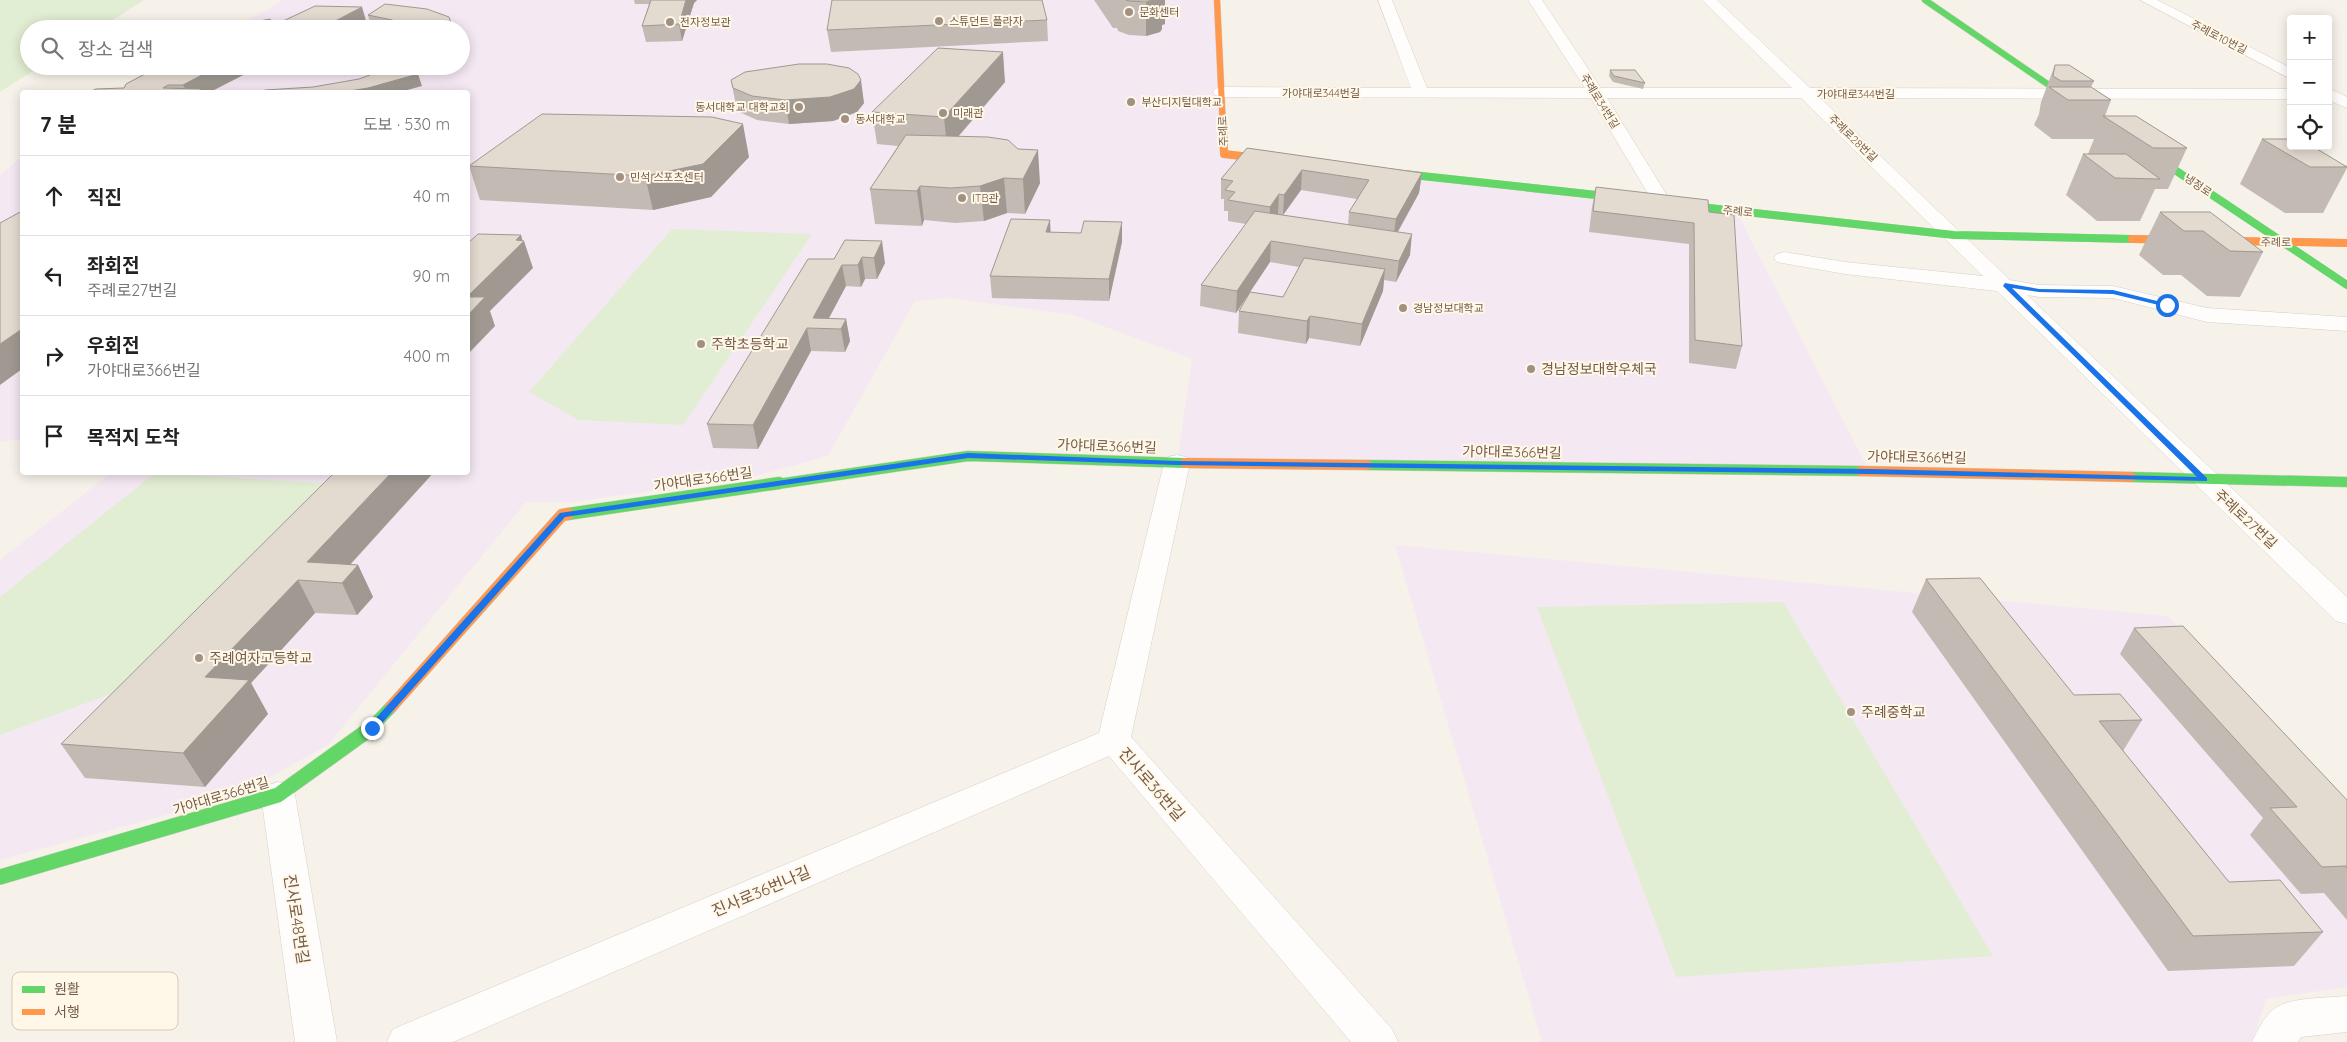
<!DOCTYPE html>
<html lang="ko">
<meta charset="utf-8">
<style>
:root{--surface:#fff;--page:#f6f6f6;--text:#222;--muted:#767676;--line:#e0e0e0}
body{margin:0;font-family:Quicksand,"Noto Sans KR",sans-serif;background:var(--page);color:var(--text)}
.controls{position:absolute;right:15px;top:15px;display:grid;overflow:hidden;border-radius:5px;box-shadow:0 2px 12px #0003}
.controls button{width:45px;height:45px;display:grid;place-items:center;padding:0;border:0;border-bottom:1px solid var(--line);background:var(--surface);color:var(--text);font:25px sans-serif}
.stop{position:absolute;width:15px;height:15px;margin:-11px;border:4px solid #1a73e8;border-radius:50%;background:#fff}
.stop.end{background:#1a73e8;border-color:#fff;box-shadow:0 1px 5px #0008}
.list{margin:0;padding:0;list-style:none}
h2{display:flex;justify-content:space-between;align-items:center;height:65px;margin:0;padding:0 20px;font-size:21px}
h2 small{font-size:16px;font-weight:400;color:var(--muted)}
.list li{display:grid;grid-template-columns:32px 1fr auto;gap:15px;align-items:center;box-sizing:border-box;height:80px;padding:0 20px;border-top:1px solid var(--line)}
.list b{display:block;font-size:19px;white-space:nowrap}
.list p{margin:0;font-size:16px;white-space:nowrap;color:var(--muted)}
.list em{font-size:16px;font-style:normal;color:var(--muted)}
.icon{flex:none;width:28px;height:28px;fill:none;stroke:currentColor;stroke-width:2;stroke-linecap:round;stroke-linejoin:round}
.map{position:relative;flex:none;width:2347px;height:1042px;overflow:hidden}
.search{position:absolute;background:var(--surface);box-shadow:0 2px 12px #0003;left:20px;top:20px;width:450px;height:55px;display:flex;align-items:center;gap:12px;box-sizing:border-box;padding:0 18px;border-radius:28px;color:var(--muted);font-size:19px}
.panel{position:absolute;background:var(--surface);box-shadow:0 2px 12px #0003;left:20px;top:90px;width:450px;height:385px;border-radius:5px}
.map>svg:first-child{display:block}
.education{fill:#f4e8f2}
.green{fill:#e2eed3}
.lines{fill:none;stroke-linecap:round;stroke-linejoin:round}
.street-casing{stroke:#d6cfc7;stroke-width:1}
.fast-far4-casing{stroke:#d6cec6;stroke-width:7}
.fast-far3-casing{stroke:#d6cec6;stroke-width:8}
.fast-far2-casing{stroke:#d6cec6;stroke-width:11}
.fast-far1-casing{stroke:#d6cec6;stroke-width:13}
.fast-casing{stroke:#d6cec6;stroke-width:16}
.slow-far3-casing{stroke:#d6cec6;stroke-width:7}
.slow-far2-casing{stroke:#d6cec6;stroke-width:8}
.slow-far1-casing{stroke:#d6cec6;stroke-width:11}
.slow-casing{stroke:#d6cec6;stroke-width:13}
.street{fill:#fefdfc;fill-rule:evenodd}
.fast-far4{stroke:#63d668;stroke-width:6}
.fast-far3{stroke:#63d668;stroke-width:8}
.fast-far2{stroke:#63d668;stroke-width:10}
.fast-far1{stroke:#63d668;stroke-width:12}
.fast{stroke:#63d668;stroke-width:15}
.slow-far3{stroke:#ff974d;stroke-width:6}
.slow-far2{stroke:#ff974d;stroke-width:8}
.slow-far1{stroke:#ff974d;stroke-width:10}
.slow{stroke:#ff974d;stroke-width:12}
.wall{fill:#c3bbb3;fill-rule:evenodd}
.shaded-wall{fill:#9f9992}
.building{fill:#e3dad0;stroke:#9f9992}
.route{fill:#1a73e8}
.poi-dot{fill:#a29080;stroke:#fff8e9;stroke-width:2}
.labels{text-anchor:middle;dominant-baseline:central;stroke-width:4;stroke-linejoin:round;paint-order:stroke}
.far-poi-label{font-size:11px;fill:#755b48;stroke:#fff8e9;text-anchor:start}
.far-street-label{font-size:11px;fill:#755b48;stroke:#fff8e9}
.poi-label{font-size:14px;fill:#755b48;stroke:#fff8e9;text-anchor:start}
.street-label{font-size:14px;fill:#755b48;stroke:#fff8e9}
.near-street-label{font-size:16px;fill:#755b48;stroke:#fff8e9}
.key{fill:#fff8e9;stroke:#d6c9b9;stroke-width:1}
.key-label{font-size:14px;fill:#755b48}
</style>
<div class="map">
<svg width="2347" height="1042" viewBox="0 0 2347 1042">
<rect width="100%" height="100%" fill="#f7f2e9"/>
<g class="education">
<polygon points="283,0 1217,0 1224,154 1736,211 1869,471 1177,463 1192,359 1073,315 950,298 915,301 828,456 756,476 573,502 526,502 328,745 236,796 0,860 0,560 111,473 468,472 468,92 120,92 167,66 461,66 461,29 233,29"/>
<polygon points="22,157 22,439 0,442 0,175"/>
<polygon points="1395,545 2168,616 2347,809 2347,987 2266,999 2252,1042 1542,1042"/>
</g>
<g class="green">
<polygon points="0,0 144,0 99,29 29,29 29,66 41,66 0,92"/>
<polygon points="672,229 812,234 683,425 579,420 529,392"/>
<polygon points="155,473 338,484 124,689 0,735 0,597"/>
<polygon points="1783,602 1993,956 1676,977 1537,607"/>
</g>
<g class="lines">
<defs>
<g id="street">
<polygon points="1378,0 1392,0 1427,88 1585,88 1528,0 1542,0 1601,88 1792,88 1702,0 1717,0 1810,88 2291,89 2291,99 1820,98 2010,280 2039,285 2113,286 2207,308 2347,317 2347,331 2207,322 2113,298 2039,297 2027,295 2347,597 2347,624 2336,621 1997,291 1845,274 1777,262 1774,258 1777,254 1784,252 1845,262 1983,276 1801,98 1607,98 1671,202 1669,206 1662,208 1655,206 1653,202 1591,98 1221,97 1215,95 1213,92 1215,89 1221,87 1411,88"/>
<polygon points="2140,0 2157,0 2291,68 2291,79"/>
<polygon points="2328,88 2347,97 2347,108 2328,100"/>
<polygon points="1177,455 1186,457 1190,463 1131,737 1392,1029 1398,1042 1351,1042 1109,756 453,1042 387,1042 393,1029 1099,733 1164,463 1168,457"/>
<polygon points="278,782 290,786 295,795 337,1042 295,1042 261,795 266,786"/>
<path d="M2347,996V1032L2301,1037L2298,1042H2252C2257,1031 2266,1013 2277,1007C2293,997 2328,998 2347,996Z"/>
</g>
<polyline id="fast-far4" points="1925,0 2078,105"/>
<g id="fast-far3">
<polyline points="2145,150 2347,285"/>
<polyline points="1385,172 1633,199"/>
<polyline points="1673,204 1954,235 2132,239"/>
</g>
<g id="fast-far2">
<polyline points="1367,465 1861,471"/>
<polyline points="2131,477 2347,482"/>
<polyline points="771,485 968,456 1185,463"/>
</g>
<g id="fast-far1">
<polyline points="568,514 779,483"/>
<polyline points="366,733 391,707"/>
</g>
<polyline id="fast" points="0,877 278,795 367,731"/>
<polyline id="slow-far3" points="1217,0 1223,128"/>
<g id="slow-far2">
<polyline points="1223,126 1224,154 1277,160"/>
<polyline points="2132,239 2347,243"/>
</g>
<g id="slow-far1">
<polyline points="1185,463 1367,465"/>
<polyline points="1861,471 2131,477"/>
</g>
<polyline id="slow" points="391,707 562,515 568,514"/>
</defs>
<use href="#street" class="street-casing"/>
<use href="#fast-far4" class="fast-far4-casing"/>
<use href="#fast-far3" class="fast-far3-casing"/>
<use href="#fast-far2" class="fast-far2-casing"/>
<use href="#fast-far1" class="fast-far1-casing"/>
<use href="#fast" class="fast-casing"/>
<use href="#slow-far3" class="slow-far3-casing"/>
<use href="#slow-far2" class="slow-far2-casing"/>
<use href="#slow-far1" class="slow-far1-casing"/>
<use href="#slow" class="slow-casing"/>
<use href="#street" class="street"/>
<use href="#fast-far4" class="fast-far4"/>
<use href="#fast-far3" class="fast-far3"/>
<use href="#fast-far2" class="fast-far2"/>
<use href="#fast-far1" class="fast-far1"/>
<use href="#fast" class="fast"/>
<use href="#slow-far3" class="slow-far3"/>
<use href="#slow-far2" class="slow-far2"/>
<use href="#slow-far1" class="slow-far1"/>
<use href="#slow" class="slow"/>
</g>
<g class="wall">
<polygon points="634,0 697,0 694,3 682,41 646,42 642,26 649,4 635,4"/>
<polygon points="1094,0 1165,0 1165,24 1162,25 1162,29 1160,32 1146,36 1129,35 1118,31 1117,28 1113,28"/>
<polygon points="368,15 453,29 372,29"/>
<polygon points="1047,20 1048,41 831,52 827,30"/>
<polygon points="281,22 367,24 357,29 223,29 284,28"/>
<polygon points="2055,65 2094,81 2091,87 2111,100 2105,116 2187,148 2168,189 2155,189 2140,221 2097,221 2066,195 2083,154 2088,154 2094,139 2052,139 2034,125 2039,114 2041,102"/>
<polygon points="160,66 247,66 249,72 210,92 124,88"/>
<polygon points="1610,70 1645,83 1643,89 1613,82 1609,76"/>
<polygon points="731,80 864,103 857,112 833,121 789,124 757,120 737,111"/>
<polygon points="1005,82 959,136 1040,183 1025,214 1007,213 984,221 955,223 924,220 922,226 875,224 870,189 898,146 877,144 872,112"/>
<polygon points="2262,139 2347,166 2347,168 2323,213 2285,213 2240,184"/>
<path d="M1247,148L1422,173L1419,193L1398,232L1410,255L1396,282L1384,280L1383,291L1360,346L1309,338L1306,344L1238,333L1239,311L1250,292L1236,313L1200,306L1201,285L1246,224L1228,221V211H1224V199H1221V179ZM1301,190L1357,199L1349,212L1348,225L1283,215ZM1270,262L1299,267L1283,297L1250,292Z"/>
<polygon points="749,157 711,197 653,210 480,200 469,166"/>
<polygon points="1596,187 1709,212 1742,346 1736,369 1689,363 1689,244 1589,232 1592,207"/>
<polygon points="2160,212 2263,252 2240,297 2207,296 2181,275 2163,275 2139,255"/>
<polygon points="1050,220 1050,232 1122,242 1109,301 992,298 990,276"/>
<polygon points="845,240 885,263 877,279 865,279 861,287 846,286 829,318 846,319 850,341 845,352 811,351 758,449 713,448 707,424 834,259"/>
<polygon points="434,472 351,564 358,565 373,597 357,615 315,613 251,683 268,714 205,787 85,778 61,744"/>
<polygon points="1926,579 2074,695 2142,720 2123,751 2229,882 2323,932 2294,966 2168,971 1912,612"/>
<polygon points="2134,628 2347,800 2347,920 2324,893 2301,894 2250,835 2263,818 2120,654"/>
</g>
<g class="shaded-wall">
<polygon points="686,0 697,0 694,3 682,41 679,24"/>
<polygon points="1152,0 1165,0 1165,24 1162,25 1162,29 1160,32 1146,36 1146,2"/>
<polygon points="362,7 367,24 357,29 320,29"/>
<polygon points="1003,52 1005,82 947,149 944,117"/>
<polygon points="219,66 247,66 249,72 210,92 187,92 183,85"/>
<polygon points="418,74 422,86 400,92 343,92"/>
<polygon points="861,80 864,103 857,112 833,121 789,124 785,100"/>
<polygon points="743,124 749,157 711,197 653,210 645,176"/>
<polygon points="1038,150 1040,183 1025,214 1023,179"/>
<polygon points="1302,170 1301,190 1283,215 1284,195"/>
<polygon points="1422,173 1419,193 1393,240 1396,219"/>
<polygon points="1004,178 1007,213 984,221 980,186"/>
<polygon points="920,186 924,220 922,226 917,191"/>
<polygon points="1279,194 1278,214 1269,227 1270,207"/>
<polygon points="1050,220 1051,240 1046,232"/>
<polygon points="1122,222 1122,242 1109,301 1109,279"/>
<polygon points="1412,234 1410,255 1396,282 1399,261"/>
<polygon points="521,235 523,242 524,241 533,268 490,311 495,326 468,354 468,296"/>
<polygon points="882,241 885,263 877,279 874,258"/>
<polygon points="1271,241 1270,262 1236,313 1237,291"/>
<polygon points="862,257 865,279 861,287 858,265"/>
<polygon points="842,265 846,286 823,329 813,318"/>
<polygon points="1385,269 1383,291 1360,346 1362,324"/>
<polygon points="1310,316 1309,338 1306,344 1307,321"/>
<polygon points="846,319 850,341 845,352 841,329"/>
<polygon points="807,328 811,351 758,449 753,425"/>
<polygon points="22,329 22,369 0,385 0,344"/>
<polygon points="392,472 434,472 334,582 307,562"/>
<polygon points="358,565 373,597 357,615 342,583"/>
<polygon points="298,580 315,613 251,683 268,714 205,787 183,753 205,677"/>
</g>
<g class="building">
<polygon points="651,0 686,0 679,24 642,26"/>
<polygon points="832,0 1042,0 1047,20 827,30"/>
<polygon points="1126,0 1152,0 1146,2 1129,1"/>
<polygon points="385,4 427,9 449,17 453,29 407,29 407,27 392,20 368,15"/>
<polygon points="315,6 362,7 320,29 223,28 270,19 278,28 289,28 299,23 281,22"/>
<polygon points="938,48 1003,52 944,117 872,112"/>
<polygon points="799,64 827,64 849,68 858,74 861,80 854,89 830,97 785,100 752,96 733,88 731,80 745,72"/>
<polygon points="2055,65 2069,65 2094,81 2061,81 2053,76"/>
<polygon points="160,66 219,66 183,85 168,85 163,88 202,89 197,92 89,92 96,89 124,88 126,84"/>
<polygon points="391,67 418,74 368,88 343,92 261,92 265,90 313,87 359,79"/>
<polygon points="1610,70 1635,70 1645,83 1614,76"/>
<polygon points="2049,87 2091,87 2111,100 2068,100"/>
<polygon points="542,114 712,117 743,124 703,164 645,176 469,166"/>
<polygon points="2103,116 2136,116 2187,148 2153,148"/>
<polygon points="906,135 988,137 1008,140 1018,149 1038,150 1023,179 1004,178 980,186 951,188 920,186 917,191 870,189"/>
<polygon points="2262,139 2291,139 2291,146 2312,146 2347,167 2310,167"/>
<polygon points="1247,148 1422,173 1396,219 1349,212 1369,180 1302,170 1284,195 1279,194 1270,207 1228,200 1235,192 1225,190 1233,181 1221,179"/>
<polygon points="2083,154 2126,154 2160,179 2115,178"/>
<polygon points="1596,187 1708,200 1709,212 1734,215 1742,346 1695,340 1694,223 1593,211"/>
<polygon points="22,211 22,329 0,344 0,223"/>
<polygon points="1255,211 1412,234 1399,261 1271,241 1237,291 1201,285"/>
<polygon points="2160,212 2210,212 2263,252 2230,251 2203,231 2184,231"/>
<polygon points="1011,219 1050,220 1046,232 1081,233 1084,221 1122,222 1109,279 990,276"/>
<polygon points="478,234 521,235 516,240 524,241 468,296 468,243"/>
<polygon points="845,240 882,241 874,258 862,257 858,265 842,265 813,318 846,319 841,329 807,328 753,425 707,424 808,259 834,259"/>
<polygon points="1304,258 1385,269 1362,324 1310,316 1307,321 1239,311 1250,292 1283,297"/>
<polygon points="468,297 485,297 468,315"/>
<polygon points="335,472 392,472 307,562 358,565 342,583 298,580 205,677 249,680 183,753 61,744"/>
<polygon points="1980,578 2074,695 2120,694 2142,720 2099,721 2229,882 2280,880 2323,932 2193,936 1926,579"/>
<polygon points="2183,626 2347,800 2347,868 2346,866 2322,867 2270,808 2297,807 2134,628"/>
</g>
<polygon class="route" points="2005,283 2039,289 2113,290 2169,304 2167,307 2113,294 2039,292 2012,288 2207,478 2207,481 1870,474 1177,465 968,458 565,517 375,731 372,732 367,728 560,513 968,453 1177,461 1870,469 2197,477 2003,286"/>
<g class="poi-dot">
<circle cx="1129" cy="12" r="5"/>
<circle cx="939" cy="21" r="5"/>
<circle cx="670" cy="22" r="5"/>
<circle cx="1131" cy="102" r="5"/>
<circle cx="799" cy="107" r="5"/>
<circle cx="943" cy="113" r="5"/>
<circle cx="845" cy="119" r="5"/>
<circle cx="620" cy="177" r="5"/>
<circle cx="962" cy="198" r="5"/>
<circle cx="1403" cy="308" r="5"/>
<circle cx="701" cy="344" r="5"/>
<circle cx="1531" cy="369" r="5"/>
<circle cx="199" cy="658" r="5"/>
<circle cx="1851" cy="712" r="5"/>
</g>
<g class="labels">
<g class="far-poi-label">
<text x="1139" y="12">문화센터</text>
<text x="949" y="21">스튜던트 플라자</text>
<text x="680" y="22">전자정보관</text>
<text x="1141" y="102">부산디지털대학교</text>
<text x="789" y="107" text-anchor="end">동서대학교 대학교회</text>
<text x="953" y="113">미래관</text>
<text x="855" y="119">동서대학교</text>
<text x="630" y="177">민석 스포츠센터</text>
<text x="972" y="198">ITB관</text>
<text x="1413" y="308">경남정보대학교</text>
</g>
<g class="far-street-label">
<text transform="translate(2219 37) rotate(27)">주례로10번길</text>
<text x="1321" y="93">가야대로344번길</text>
<text x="1856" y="94">가야대로344번길</text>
<text transform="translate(1600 101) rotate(58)">주례로34번길</text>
<text transform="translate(1223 131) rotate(-93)">주례로</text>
<text transform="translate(1853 138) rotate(44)">주례로28번길</text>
<text transform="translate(2198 185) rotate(34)">냉정로</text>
<text transform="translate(1738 211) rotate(6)">주례로</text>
<text transform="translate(2276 242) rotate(1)">주례로</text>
</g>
<g class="poi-label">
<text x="711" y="344">주학초등학교</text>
<text x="1541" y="369">경남정보대학우체국</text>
<text x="209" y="658">주례여자고등학교</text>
<text x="1861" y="712">주례중학교</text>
</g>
<g class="street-label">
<text transform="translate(1107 446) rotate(2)">가야대로366번길</text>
<text transform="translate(1512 452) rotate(1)">가야대로366번길</text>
<text transform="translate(1917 457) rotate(1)">가야대로366번길</text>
<text transform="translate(703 479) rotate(-8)">가야대로366번길</text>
<text transform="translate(2246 519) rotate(43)">주례로27번길</text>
<text transform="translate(221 796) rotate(-17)">가야대로366번길</text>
</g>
<g class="near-street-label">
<text transform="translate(1152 784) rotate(49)">진사로36번길</text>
<text transform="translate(761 891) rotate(-23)">진사로36번나길</text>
<text transform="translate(297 919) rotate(81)">진사로48번길</text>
</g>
</g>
<rect x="12" y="972" width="166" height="58" rx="8" class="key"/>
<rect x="22" y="986" width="23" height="7" fill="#63d668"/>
<rect x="22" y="1009" width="23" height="6" fill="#ff974d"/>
<g class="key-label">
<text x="54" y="994">원활</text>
<text x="54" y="1017">서행</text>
</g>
</svg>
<div class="controls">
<button>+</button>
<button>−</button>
<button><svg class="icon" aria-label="locate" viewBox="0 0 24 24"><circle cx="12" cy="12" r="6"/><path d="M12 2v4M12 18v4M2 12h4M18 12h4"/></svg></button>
</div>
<div class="stop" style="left:2167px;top:305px"></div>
<div class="stop end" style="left:372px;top:728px"></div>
<div class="search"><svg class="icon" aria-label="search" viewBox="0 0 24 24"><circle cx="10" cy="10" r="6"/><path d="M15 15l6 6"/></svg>장소 검색</div>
<section class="panel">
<h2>7 분<small>도보 · 530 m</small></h2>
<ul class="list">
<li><svg class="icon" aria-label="ahead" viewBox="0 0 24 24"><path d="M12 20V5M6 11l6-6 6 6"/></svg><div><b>직진</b></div><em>40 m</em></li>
<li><svg class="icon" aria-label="left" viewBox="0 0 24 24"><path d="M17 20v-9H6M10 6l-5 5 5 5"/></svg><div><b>좌회전</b><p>주례로27번길</p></div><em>90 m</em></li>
<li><svg class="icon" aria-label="right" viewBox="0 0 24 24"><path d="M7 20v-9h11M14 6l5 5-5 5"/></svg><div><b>우회전</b><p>가야대로366번길</p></div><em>400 m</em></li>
<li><svg class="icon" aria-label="arrive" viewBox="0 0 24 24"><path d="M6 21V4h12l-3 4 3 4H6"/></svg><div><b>목적지 도착</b></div></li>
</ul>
</section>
</div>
